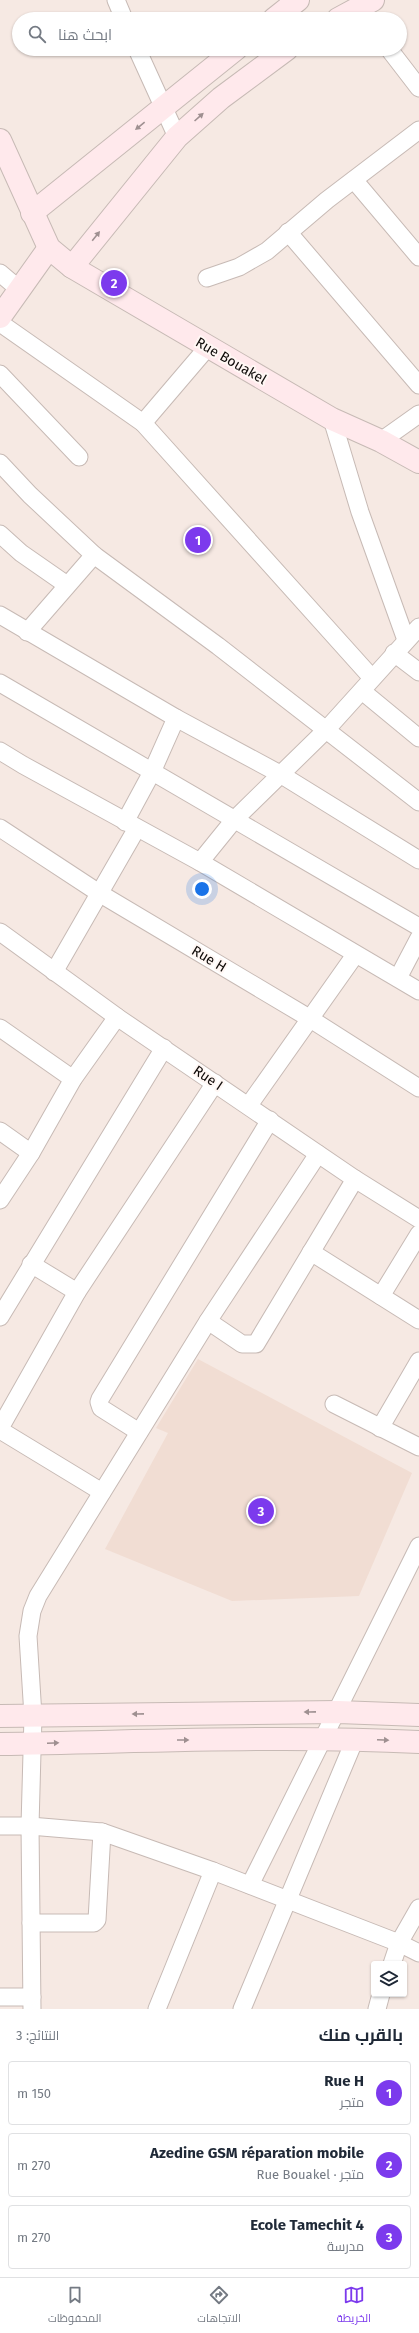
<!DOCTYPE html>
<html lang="ar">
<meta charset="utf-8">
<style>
:root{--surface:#fff;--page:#f2f2f3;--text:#1f2937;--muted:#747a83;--line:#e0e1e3;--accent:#7c3aed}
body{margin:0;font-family:"Fira Sans",Cairo,sans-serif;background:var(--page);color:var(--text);direction:rtl}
.controls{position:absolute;right:12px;bottom:12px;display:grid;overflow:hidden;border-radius:4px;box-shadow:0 1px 3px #0004}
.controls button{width:36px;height:36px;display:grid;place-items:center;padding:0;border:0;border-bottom:1px solid var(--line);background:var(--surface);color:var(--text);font:20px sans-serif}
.you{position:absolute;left:202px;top:889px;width:14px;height:14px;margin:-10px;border:3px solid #fff;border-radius:50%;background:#1a73e8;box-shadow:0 0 0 6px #1a73e833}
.badge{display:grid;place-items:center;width:26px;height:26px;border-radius:50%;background:var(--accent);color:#fff;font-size:13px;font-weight:700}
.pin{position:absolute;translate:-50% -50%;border:2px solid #fff;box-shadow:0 1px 4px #0006}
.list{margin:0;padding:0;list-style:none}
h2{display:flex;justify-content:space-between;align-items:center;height:52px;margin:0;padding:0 16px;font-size:17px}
h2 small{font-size:13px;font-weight:400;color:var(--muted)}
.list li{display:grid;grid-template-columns:26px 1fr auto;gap:12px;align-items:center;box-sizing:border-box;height:64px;margin:0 8px 8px;padding:0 8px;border:1px solid var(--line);border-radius:4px}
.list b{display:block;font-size:15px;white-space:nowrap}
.list p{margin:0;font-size:13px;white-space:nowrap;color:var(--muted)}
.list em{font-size:13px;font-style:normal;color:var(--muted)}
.icon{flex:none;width:22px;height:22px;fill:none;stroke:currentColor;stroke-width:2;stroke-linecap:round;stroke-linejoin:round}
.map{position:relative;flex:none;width:419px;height:2009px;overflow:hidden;direction:ltr}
.search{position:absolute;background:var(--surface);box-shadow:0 1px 3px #0004;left:12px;right:12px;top:12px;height:44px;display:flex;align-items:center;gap:10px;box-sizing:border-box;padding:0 14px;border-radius:22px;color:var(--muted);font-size:15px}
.sheet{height:268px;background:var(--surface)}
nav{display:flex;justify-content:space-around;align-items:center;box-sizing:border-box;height:56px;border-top:1px solid var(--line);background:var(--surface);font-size:11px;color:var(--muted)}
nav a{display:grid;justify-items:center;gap:2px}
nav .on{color:var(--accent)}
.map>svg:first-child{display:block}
.built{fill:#f1ddd3}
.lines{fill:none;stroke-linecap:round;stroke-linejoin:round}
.street-casing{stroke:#c7bab5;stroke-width:19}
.secondary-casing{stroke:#c7bab5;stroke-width:24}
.street{stroke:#fff;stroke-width:17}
.secondary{stroke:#ffe9ec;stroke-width:22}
.oneway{fill:#9f9091}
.labels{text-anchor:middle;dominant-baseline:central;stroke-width:4;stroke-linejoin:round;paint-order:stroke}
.street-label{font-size:14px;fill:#0f0b09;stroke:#fff7f4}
</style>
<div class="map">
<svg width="419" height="2009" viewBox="0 0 419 2009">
<rect width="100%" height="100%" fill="#f6e9e3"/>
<polygon class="built" points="198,1359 412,1473 359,1596 232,1601 105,1549 168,1433 156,1428"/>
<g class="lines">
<defs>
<g id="street">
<polyline points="116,0 124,19"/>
<polyline points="137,49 177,137"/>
<polyline points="389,49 419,88"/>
<polyline points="354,180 419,257"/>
<polyline points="288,232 419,385"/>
<polyline points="0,273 20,290"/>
<polyline points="207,278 239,267 267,251 327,200 419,130"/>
<polyline points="0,323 143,423 372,678"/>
<polyline points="0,374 79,457"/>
<polyline points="332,419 360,512 406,640"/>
<polyline points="143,423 207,348"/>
<polyline points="381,441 419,414"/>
<polyline points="0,463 30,495 94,555 218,646 419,802"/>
<polyline points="0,534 21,553 67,585"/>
<polyline points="0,615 176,718 280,774 419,860"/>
<polyline points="27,632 94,555"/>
<polyline points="394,653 419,672"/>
<polyline points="0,683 419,927"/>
<polyline points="362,691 419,738"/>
<polyline points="0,751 23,765 200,862 419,991"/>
<polyline points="125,822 152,772 176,718"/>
<polyline points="0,828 99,893 309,1018 419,1088"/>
<polyline points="200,862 234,820 326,730 419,627"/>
<polyline points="0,932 117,1017 355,1179 419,1219"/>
<polyline points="54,972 137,828"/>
<polyline points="398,978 419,938"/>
<polyline points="0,1028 73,1079"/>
<polyline points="249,1105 355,955"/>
<polyline points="0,1131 31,1153"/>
<polyline points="0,1200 31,1153 73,1079 117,1017"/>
<polyline points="311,1252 419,1320"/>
<polyline points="31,1264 77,1292"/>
<polyline points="381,1296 419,1234"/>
<polyline points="0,1317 164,1048"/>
<polyline points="208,1321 242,1344 256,1344 355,1179"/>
<polyline points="334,1404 419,1447"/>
<polyline points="0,1428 77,1292 215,1083"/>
<polyline points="380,1428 419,1361"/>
<polyline points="0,1430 102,1492"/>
<polyline points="139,1432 101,1408 99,1402 100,1399 270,1120"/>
<polyline points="0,1826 30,1826 102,1832 213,1871 399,1943 419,1953"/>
<polyline points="250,1885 419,1546"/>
<polyline points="31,1923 94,1923 97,1920 102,1832"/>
<polyline points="392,1964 399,1943 419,1908"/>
<polyline points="0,1997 32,1997"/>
<polyline points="32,2009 30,1826 33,1716 28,1636 32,1611 38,1596 208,1321 318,1154"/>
<polyline points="157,2009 213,1871"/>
<polyline points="242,2009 355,1739"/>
<polyline points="377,2009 381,1994"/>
</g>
<g id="secondary">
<polyline points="274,19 298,0"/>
<polyline points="338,19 373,0"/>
<polyline points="0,140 49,248 72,267 332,419 381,441 419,462"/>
<polyline points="32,213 236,49"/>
<polyline points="72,267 177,137 221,98 287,49"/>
<polyline points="0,317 49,248"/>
<polyline points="0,1716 338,1712 419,1715"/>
<path d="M0,1744C140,1742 279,1735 419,1742"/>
</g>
</defs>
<use href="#street" class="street-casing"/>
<use href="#secondary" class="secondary-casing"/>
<use href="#street" class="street"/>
<use href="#secondary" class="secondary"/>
</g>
<defs><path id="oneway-solid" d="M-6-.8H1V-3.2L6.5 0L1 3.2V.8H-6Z"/></defs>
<g class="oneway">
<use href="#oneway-solid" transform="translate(199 117) rotate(-42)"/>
<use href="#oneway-solid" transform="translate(140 126) rotate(141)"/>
<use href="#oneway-solid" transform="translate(96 236) rotate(-51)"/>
<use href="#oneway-solid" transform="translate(310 1712) rotate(179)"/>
<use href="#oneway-solid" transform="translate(138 1714) rotate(179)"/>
<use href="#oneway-solid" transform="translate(183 1740)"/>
<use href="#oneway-solid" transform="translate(383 1740) rotate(3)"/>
<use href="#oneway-solid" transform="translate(53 1743) rotate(-2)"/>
</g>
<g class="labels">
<g class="street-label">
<text transform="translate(231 361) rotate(30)">Rue Bouakel</text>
<text transform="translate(209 959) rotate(31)">Rue H</text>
<text transform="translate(208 1078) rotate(34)">Rue I</text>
</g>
</g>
</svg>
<div class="controls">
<button><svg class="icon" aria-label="layers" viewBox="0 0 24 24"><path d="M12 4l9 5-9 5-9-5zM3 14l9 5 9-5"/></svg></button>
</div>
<div class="you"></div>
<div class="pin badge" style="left:198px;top:540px">1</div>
<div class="pin badge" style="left:114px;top:283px">2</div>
<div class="pin badge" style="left:261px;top:1511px">3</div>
<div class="search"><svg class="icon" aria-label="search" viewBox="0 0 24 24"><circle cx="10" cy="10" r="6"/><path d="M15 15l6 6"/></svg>ابحث هنا</div>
</div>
<section class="sheet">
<h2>بالقرب منك<small>النتائج: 3</small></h2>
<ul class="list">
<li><span class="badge">1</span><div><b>Rue H</b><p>متجر</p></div><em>150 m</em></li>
<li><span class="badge">2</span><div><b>Azedine GSM réparation mobile</b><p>متجر · Rue Bouakel</p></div><em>270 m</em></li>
<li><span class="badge">3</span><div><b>Ecole Tamechit 4</b><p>مدرسة</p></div><em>270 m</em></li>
</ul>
</section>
<nav>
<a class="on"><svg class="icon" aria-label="map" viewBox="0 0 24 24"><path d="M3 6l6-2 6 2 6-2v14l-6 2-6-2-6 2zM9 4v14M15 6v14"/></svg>الخريطة</a>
<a><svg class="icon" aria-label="directions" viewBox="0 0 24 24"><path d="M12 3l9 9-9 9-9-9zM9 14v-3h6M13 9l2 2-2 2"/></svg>الاتجاهات</a>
<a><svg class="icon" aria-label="saved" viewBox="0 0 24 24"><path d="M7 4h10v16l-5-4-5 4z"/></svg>المحفوظات</a>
</nav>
